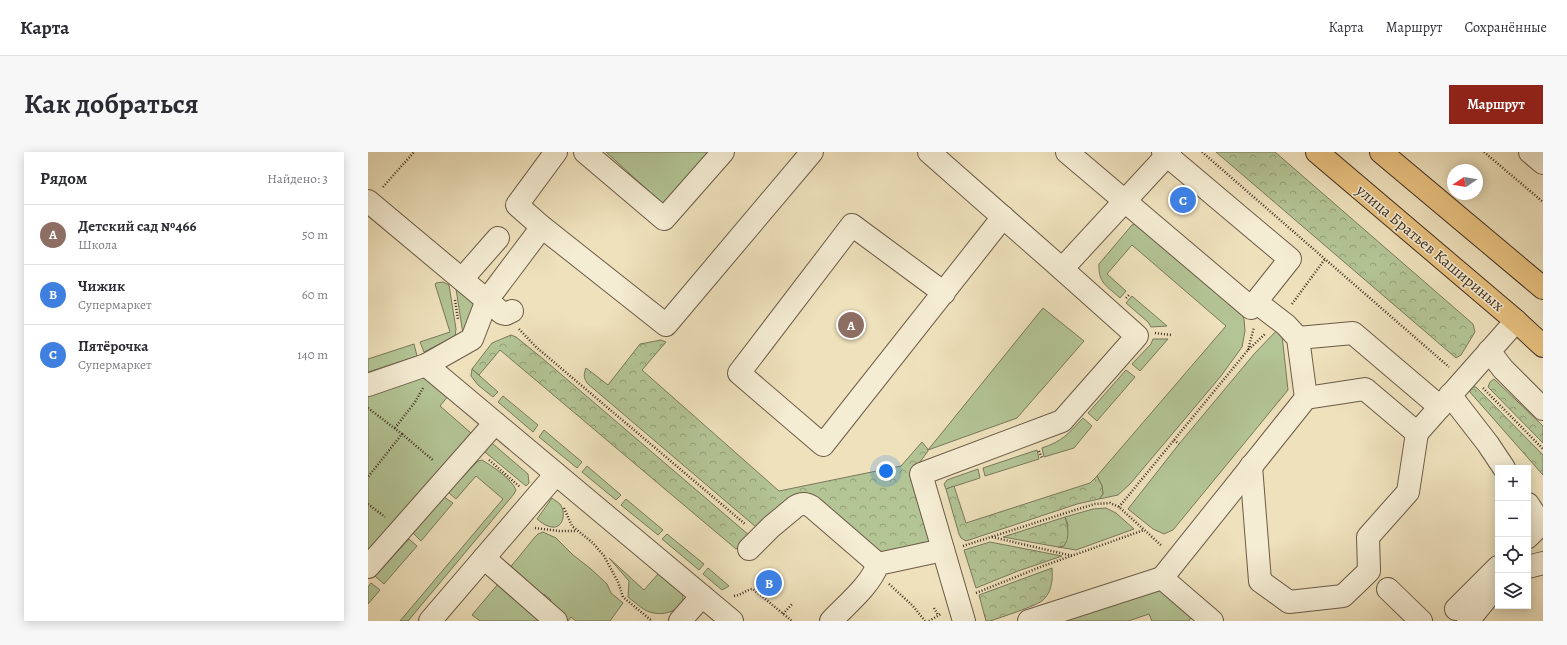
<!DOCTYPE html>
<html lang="ru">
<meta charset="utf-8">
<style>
:root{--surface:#fff;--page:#f7f7f7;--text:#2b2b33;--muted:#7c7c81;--line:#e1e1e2;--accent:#8f2418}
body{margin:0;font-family:Alegreya,serif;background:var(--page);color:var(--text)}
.controls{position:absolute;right:12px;bottom:12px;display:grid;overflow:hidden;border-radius:0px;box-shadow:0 2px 10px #0003}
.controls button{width:36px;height:36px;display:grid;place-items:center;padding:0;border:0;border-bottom:1px solid var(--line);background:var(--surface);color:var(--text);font:20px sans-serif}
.compass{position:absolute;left:1079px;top:12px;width:36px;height:36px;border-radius:50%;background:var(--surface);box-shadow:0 2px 10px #0003;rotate:258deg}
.you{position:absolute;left:518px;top:319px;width:14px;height:14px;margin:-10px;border:3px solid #fff;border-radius:50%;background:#1a73e8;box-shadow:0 0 0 6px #1a73e833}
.badge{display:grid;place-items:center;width:26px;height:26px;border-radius:50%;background:var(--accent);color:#fff;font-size:13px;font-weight:700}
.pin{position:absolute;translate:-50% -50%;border:2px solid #fff;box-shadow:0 1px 4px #0006}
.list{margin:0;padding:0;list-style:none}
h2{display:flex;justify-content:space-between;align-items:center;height:52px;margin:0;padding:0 16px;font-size:17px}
h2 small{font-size:13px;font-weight:400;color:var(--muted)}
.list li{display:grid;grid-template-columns:26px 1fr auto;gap:12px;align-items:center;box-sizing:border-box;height:60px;padding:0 16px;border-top:1px solid var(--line)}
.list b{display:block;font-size:15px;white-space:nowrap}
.list p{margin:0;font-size:13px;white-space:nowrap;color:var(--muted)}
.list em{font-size:13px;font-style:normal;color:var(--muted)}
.icon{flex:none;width:22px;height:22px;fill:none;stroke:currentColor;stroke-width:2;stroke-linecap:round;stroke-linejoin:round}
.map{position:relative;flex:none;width:1175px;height:469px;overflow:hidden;border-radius:0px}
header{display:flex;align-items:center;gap:24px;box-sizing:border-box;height:56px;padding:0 20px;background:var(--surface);border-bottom:1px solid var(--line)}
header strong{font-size:19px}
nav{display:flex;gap:22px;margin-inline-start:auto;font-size:14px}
.intro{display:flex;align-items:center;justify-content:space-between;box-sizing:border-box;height:96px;padding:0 24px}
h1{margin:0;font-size:28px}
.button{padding:10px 18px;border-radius:0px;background:var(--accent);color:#fff;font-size:14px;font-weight:700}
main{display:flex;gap:24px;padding:0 24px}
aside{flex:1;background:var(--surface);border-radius:0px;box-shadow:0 2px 10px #0003}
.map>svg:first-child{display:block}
.green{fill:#b3c495;stroke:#7a795b}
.forest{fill:url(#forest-crowns);stroke:#7a795b}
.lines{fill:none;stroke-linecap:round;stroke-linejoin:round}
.minor-casing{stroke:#6c5b48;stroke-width:24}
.major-casing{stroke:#412e21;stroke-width:24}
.path{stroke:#412e21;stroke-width:2.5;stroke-dasharray:1 2;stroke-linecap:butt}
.minor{stroke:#f4ecd3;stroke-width:22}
.major{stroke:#e7c07e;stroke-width:22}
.labels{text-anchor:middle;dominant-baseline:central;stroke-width:3;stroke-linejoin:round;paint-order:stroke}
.street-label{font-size:16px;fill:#412e21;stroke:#f4ecd3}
</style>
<header>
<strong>Карта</strong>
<nav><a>Карта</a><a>Маршрут</a><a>Сохранённые</a></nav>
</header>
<div class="intro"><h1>Как добраться</h1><a class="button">Маршрут</a></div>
<main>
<aside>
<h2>Рядом<small>Найдено: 3</small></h2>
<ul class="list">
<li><span class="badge" style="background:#8d6e63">A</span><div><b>Детский сад №466</b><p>Школа</p></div><em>50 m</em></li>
<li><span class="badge" style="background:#3f7fe0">B</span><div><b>Чижик</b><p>Супермаркет</p></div><em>60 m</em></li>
<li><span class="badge" style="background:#3f7fe0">C</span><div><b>Пятёрочка</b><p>Супермаркет</p></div><em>140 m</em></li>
</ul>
</aside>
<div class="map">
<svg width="1175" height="469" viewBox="0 0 1175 469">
<defs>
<pattern id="forest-crowns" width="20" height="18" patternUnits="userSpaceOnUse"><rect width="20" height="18" fill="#b3c495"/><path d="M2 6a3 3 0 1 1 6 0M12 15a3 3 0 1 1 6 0" fill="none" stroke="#93a079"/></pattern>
</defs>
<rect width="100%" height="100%" fill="#eee1bc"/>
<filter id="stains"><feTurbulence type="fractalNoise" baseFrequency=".005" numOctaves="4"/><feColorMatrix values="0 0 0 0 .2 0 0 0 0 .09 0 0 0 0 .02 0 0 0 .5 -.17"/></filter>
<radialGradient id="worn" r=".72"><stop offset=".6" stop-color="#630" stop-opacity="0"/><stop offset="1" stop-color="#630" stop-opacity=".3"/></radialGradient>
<g class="green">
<polygon points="238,0 343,0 295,52"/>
<path d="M769,72L872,157L876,167L877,179L874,195L853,224L762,332L750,343L731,347L735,342L734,334L729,324L858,174L764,93L739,122L758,139L752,146C739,134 730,131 731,112L764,73Z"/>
<polygon points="86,124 109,145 95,182"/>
<polygon points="68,131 75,130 81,133 88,177 87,184 56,200 52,190 82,180 67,132"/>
<polygon points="764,144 799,174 783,175 780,170 758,151"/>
<polygon points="675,156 716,189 649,266 560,298"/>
<polygon points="913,174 920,238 805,378 796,382 785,377 760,357 811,292 887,201"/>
<polygon points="785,187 800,187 772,219 764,212 783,192"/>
<polygon points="46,192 49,204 0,220 0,207"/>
<polygon points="104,217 130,240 125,245 110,233 103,224"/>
<polygon points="758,218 767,225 729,269 720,261"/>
<polygon points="57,221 81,243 72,254 103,281 0,402 0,240"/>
<polygon points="135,244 170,273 165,280 130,250"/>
<path d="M715,266L724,274L706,296L676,305L674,296C695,289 700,282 715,266Z"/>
<polygon points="176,278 214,310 209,316 171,285"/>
<polygon points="119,289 125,292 160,322 161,331 158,334 112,296"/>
<polygon points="669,298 671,307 617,324 615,316"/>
<path d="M114,308C124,314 144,327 148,338L146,342L40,469H32L135,347L108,324L88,347L80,340L110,309Z"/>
<polygon points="219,314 253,343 248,348 214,320"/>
<polygon points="610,317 612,326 578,337 576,332 579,328"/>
<polygon points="76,345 85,351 53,389 45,381"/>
<path d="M184,346C186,348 190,350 192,352C199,361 195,380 180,374C176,373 173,370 169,367Z"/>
<polygon points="258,347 295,378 290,383 253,353"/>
<polygon points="738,356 748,361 766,377 708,398 690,395 696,394 700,373 697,365 725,357"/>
<polygon points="175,380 188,386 205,403 223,417 239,432 243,441 255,451 242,469 208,469 203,465 200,469 192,469 173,453 183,448 176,442 169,448 140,418 167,385 170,382"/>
<polygon points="299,382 336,412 331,418 294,387"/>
<polygon points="41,387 49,394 16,432 7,424"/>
<path d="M241,406L276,438L291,421C296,424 303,427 307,431C330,453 297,469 277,458C271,454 265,449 260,445L261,429Z"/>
<polygon points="340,416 361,434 354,438 335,422"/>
<polygon points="3,431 12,438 0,452 0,435"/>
<polygon points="130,432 174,469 112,469 104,463"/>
<polygon points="791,435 824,463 821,469 784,469 781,462 760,469 682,469"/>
</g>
<g class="forest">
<polygon points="848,0 907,0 1105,172 1107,180 1093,203 1088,206"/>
<polygon points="143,183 148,185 174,206 382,384 368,397 132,198 111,223 104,217 124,191"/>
<path d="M293,188L298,190L274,218L411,339L533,314L554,290L559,296L560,299L549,314L567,393L514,403L456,353L388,375L220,232C216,227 215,223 218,216L240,233L272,192Z"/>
<polygon points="1126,227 1175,274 1175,291 1120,235 1122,230"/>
<polygon points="1101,234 1108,235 1175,303 1175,323 1101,239 1099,236"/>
<polygon points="729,324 734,334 735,342 731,347 709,352 598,389 593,386 591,382 578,337 586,334 598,371 722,331"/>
<path d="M697,365C700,374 702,386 696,394L690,395L635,385Z"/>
<polygon points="622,390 694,404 650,419 608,436 596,398"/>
<path d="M684,416C685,427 684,440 675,448C671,453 631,466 622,469H618L611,443Z"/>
</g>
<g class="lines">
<defs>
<g id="minor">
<polyline points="217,0 296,67 355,0"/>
<polyline points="561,0 694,117"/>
<polyline points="699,0 883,156 922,107 795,0"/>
<polyline points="1162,0 1175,11"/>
<polyline points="0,49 134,161 138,162 144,159"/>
<polyline points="174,75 298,173 444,0"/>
<polyline points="94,127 130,86"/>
<polyline points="576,141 484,73 371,221 455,293 635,65"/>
<polyline points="888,150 918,173 930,186 938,246"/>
<polyline points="930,186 985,181 1072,255"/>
<polyline points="1121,199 1135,217 1175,257"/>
<polyline points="58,213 364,469"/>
<polyline points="0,233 58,213 104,187 119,148 174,75 149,53 188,0"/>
<polyline points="1082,243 1120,292 1136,316"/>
<polyline points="883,314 892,429 921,450 975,444 1001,419 1000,385 1040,340 1049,281"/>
<polyline points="1160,352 1173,372 1160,385"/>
<path d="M381,397L403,375L427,355C433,351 438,351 444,355L510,412"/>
<polyline points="116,406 188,469"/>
<polyline points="0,415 127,271"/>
<polyline points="1160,415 1175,411"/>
<polyline points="794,426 938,246 997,237 1049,281 1148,169"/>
<polyline points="1020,437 1053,469"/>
<polyline points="1088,457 1130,415"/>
<polyline points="62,469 188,322"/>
<polyline points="312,469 334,444"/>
<path d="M463,469C479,452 502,434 510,412L575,398"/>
<polyline points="596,469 553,322 694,269 769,184 694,117 802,0"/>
<polyline points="661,469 794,426 844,469"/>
<polyline points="1100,469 1125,438"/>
</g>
<g id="major">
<polyline points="949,0 1148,169 1175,194"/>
<polyline points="1013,0 1175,136"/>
</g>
</defs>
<use href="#minor" class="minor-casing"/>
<use href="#major" class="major-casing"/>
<g class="path">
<polyline points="834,0 1081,215"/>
<polyline points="1116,0 1175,50"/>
<polyline points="15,35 46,0"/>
<polyline points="758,146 762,142"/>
<polyline points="87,148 90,167"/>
<polyline points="924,152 957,107"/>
<polyline points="151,177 168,195 377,372"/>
<polyline points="787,181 803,183"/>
<polyline points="880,198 886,175"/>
<polyline points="1115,236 1175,297"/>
<polyline points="0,256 34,282 0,325"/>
<polyline points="27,276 47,250 55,236"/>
<polyline points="34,282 66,309"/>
<polyline points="806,288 811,292"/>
<polyline points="671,299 674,306"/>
<polyline points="121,308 152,335"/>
<polyline points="0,352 17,365"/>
<polyline points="751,355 880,198 897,182"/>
<polyline points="196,356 204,374 225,391 236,404 250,430 255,445 284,469"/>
<polyline points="167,376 191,379 208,379"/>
<polyline points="624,385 705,404"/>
<polyline points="595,394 707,358 727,352 742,351 751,355 794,394"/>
<polyline points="521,432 545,454 557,469"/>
<polyline points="608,441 675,414 776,378"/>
<polyline points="392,442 401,431"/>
<path d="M366,444C374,443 379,437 385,437L424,469"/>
<polyline points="566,456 570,463"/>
<polyline points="415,462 425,451"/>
<polyline points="561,469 573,462"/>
</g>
<use href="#minor" class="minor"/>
<use href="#major" class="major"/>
</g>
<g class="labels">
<g class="street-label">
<text transform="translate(1062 96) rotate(40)">улица Братьев Кашириных</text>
</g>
</g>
<rect width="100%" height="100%" filter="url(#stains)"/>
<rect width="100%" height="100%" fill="url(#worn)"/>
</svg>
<div class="controls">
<button>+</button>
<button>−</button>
<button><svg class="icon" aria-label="locate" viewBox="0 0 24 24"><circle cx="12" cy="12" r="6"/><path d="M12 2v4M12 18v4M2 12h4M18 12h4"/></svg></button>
<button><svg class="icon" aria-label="layers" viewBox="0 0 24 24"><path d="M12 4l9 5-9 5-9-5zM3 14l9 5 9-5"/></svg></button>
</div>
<svg class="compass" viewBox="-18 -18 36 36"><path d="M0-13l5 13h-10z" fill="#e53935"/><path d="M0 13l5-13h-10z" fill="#7c7c81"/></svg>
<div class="you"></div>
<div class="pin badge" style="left:483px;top:173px;background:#8d6e63">A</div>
<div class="pin badge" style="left:401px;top:431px;background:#3f7fe0">B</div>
<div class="pin badge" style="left:815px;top:48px;background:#3f7fe0">C</div>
</div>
</main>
